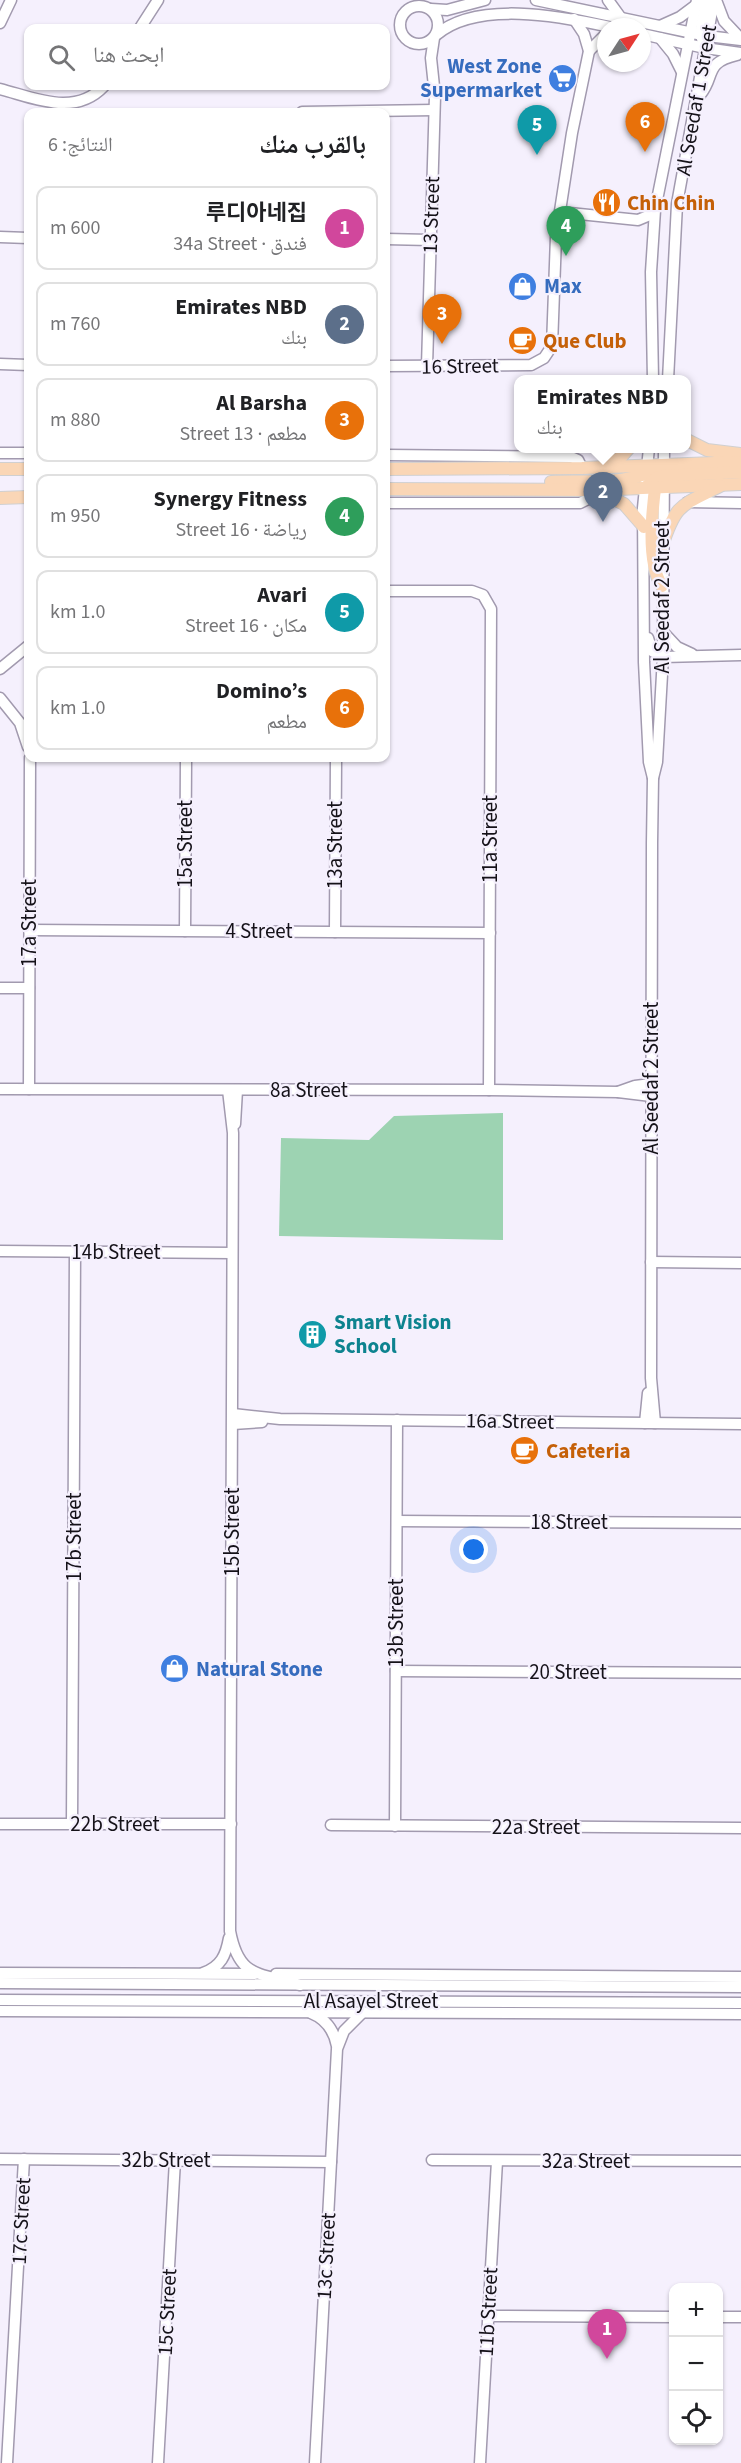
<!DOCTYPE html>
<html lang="ar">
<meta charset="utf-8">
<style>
:root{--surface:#fff;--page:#f6f6f6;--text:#202124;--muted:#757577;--line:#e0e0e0;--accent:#c43d7a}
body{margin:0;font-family:"Source Sans 3","Noto Naskh Arabic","Noto Sans KR",sans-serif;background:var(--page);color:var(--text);direction:rtl}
.controls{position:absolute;right:18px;bottom:18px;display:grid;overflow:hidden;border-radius:12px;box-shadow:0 2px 4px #0004}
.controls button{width:54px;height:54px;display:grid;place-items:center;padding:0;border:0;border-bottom:2px solid var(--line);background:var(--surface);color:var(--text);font:30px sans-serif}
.compass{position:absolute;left:597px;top:18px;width:54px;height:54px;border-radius:50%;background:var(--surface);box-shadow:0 2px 4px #0004;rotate:54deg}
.you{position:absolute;left:474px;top:1550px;width:21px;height:21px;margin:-15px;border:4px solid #fff;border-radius:50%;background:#1a73e8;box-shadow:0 0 0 9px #1a73e833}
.badge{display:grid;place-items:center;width:39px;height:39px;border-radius:50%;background:var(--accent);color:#fff;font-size:20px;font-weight:700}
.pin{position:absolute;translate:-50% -50px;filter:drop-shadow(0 2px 3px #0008)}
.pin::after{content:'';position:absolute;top:32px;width:21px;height:18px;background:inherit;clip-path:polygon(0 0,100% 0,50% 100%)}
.popup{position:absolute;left:514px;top:375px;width:177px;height:78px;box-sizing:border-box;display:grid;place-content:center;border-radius:12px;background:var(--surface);filter:drop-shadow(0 2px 4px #0005);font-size:20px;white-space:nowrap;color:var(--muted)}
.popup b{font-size:22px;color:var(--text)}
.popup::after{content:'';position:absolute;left:50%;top:100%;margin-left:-12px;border:12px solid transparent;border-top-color:var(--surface)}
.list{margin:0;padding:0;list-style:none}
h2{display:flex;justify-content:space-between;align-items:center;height:78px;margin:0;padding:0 24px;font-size:26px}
h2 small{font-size:20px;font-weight:400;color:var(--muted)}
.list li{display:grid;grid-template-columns:39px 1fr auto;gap:18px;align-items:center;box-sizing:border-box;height:84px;margin:0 12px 12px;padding:0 12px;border:2px solid var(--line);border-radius:12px}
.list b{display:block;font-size:22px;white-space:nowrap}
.list p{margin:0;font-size:20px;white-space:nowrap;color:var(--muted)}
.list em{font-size:20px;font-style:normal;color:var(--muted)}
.icon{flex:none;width:33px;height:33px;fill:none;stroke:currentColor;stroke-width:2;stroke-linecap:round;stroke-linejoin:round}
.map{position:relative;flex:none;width:741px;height:2463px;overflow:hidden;direction:ltr}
.search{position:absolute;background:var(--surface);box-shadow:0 2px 4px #0004;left:24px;top:24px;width:366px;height:66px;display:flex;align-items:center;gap:15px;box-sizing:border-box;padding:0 21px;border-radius:12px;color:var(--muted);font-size:22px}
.panel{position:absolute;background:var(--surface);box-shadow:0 2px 4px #0004;left:24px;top:108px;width:366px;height:654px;border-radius:12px;direction:rtl}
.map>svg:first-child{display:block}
.green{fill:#9dd3b2}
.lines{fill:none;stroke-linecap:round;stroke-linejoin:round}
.minor-casing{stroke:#a29aaf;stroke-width:13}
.major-casing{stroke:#d0d0d1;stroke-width:14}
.minor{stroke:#fff;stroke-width:10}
.major{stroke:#fad6b6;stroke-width:12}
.labels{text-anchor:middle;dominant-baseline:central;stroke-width:4.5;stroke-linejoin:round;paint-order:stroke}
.shop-label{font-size:21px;font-weight:bold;fill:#366cbe;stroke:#f5f0fd;text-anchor:start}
.street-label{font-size:21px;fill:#151219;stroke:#f5f0fd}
.food-label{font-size:21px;font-weight:bold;fill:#c56008;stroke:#f5f0fd;text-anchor:start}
.culture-label{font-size:21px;font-weight:bold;fill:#0d838f;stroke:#f5f0fd;text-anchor:start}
</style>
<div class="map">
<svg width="741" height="2463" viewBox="0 0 741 2463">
<rect width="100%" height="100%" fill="#f5f0fd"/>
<polygon class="green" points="503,1113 503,1240 279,1236 281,1138 369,1140 394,1116"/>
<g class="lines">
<defs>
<g id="minor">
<polyline points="536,0 707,36 741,40"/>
<polyline points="608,0 621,18"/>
<polyline points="716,0 724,21 741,39"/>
<circle cx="419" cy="25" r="19"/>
<polyline points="431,9 447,10 485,0"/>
<polyline points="0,23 11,0"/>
<polyline points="660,26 680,17 696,5"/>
<polyline points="140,28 158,0"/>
<polyline points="642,34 705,48 741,53"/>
<path d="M436,35C476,0 560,16 610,27"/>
<polyline points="660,38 673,54 682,72"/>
<polyline points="702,39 701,28 706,0"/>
<polyline points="589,51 606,34"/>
<path d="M0,89C35,98 75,117 104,86"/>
<path d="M700,95C716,76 703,63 737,55"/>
<polyline points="302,112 434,110"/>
<polyline points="560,212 638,220 650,215 655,210"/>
<polyline points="0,237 28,238"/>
<polyline points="386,239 430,240"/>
<polyline points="0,364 28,365"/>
<polyline points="386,366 531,365 544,358 552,346 556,237 572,133 589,51 584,34 574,19"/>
<polyline points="427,366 435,96 431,58 434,38"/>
<polyline points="653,380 651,272 655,210 697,0"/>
<polyline points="668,380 677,204 714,0"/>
<polyline points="649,448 643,508 644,662 649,762 653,778"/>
<polyline points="0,453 28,453"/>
<polyline points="386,455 571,457 578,460 582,468"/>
<polyline points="688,502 741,503"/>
<polyline points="386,503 580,503 588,499 593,490"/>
<polyline points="386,591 472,591 483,595 491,609 489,1090"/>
<polyline points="663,632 677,647 692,654"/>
<polyline points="648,638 652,651 663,657 741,655"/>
<polyline points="0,669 28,646"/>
<polyline points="0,698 20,723 28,747"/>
<polyline points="29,930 490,933"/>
<polyline points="185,931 186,758"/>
<polyline points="335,932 336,758"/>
<polyline points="0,988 29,988"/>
<polyline points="0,1089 489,1090 618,1092 651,1096"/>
<polyline points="29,1089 30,758"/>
<path d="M228,1090L233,1133L230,1931C239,1979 259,1972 300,1985"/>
<polyline points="618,1092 635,1086 651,1084"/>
<polyline points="235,1124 237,1090"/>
<polyline points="0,1251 232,1253"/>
<polyline points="651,1262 741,1263"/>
<polyline points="233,1414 280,1419 741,1424"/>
<polyline points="645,1423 648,1393"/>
<polyline points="655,1423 651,1378 652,843 653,778 657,762 663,657 664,448"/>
<polyline points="233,1424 262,1422"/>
<polyline points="397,1521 741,1523"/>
<polyline points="396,1671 741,1673"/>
<polyline points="72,1823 75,1252"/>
<polyline points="0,1824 231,1824"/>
<polyline points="331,1825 741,1828"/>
<polyline points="395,1826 397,1420"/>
<polyline points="0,1973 255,1974"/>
<path d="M203,1973C221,1967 226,1955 229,1938"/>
<polyline points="276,1974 741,1977"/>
<polyline points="0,1983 741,1987"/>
<polyline points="0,2000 741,2003"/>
<polyline points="0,2011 741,2014"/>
<path d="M311,2013C326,2019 334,2030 337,2046"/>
<polyline points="0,2159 331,2162"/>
<polyline points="432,2160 741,2161"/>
<polyline points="488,2316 674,2317"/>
<polyline points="718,2317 741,2317"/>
<polyline points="7,2463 24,2159"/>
<polyline points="158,2463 175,2160"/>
<polyline points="315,2463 337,2049 344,2031 363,2012"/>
<polyline points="480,2463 497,2161"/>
</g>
<g id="major">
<polyline points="687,440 707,450 741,454"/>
<polyline points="606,465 621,457 629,448"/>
<polyline points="0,469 28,469"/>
<polyline points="386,469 582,468 741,462"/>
<path d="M656,481C652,511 646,561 662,586"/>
<path d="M551,482C588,480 631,487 662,465"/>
<polyline points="648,485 656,478 663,476 741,472"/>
<polyline points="386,489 593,490 741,484"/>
<polyline points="599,492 624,504 644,527"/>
<polyline points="0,498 28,497"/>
<path d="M662,546C676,503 681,506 720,486"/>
</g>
</defs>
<use href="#minor" class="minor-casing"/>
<use href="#major" class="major-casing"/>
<use href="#minor" class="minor"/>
<use href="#major" class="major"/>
</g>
<defs>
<symbol id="supermarket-disc" viewBox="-11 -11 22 22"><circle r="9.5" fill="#3f7fe0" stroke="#f5f0fd"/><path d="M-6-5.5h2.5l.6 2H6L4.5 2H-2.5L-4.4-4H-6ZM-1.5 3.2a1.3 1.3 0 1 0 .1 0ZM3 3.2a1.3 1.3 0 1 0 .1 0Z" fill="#fff"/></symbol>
<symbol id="restaurant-disc" viewBox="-11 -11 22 22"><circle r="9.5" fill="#e8710a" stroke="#f5f0fd"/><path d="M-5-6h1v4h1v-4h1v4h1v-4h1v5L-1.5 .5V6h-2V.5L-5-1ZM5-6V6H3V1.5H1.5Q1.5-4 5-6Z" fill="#fff"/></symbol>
<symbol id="shop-disc" viewBox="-11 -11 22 22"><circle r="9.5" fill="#3f7fe0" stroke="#f5f0fd"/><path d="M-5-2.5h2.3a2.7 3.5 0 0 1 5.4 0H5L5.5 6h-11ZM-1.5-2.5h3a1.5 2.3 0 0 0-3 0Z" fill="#fff"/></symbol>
<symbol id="cafe-disc" viewBox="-11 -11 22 22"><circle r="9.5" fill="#e8710a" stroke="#f5f0fd"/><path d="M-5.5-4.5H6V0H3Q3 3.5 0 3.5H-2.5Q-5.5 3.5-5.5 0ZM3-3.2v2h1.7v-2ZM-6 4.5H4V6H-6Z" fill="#fff"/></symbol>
<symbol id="building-disc" viewBox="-11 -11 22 22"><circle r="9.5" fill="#0f9aa8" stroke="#f5f0fd"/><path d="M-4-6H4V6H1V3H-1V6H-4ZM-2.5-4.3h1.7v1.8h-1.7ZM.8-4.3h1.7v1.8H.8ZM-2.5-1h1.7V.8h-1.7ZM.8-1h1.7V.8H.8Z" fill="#fff"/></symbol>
</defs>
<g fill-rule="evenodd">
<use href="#supermarket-disc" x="546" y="62" width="33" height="33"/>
<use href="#restaurant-disc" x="590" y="186" width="33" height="33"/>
<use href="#shop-disc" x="506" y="270" width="33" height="33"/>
<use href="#cafe-disc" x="506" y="324" width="33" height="33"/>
<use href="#building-disc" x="296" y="1318" width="33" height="33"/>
<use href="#cafe-disc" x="508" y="1434" width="33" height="33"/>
<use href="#shop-disc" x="158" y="1652" width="33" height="33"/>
</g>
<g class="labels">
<g class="shop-label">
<text x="542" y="66" text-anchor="end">West Zone<tspan x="542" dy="24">Supermarket</tspan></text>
<text x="544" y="286">Max</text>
<text x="196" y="1669">Natural Stone</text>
</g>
<g class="street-label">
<text transform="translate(696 100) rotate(-80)">Al Seedaf 1 Street</text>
<text transform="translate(431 215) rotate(-88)">13 Street</text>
<text transform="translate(460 366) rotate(-1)">16 Street</text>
<text transform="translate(662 597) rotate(-90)">Al Seedaf 2 Street</text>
<text transform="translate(490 839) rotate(-90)">11a Street</text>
<text transform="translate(185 844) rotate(-90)">15a Street</text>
<text transform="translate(335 845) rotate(-90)">13a Street</text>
<text transform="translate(29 923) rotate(-90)">17a Street</text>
<text x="259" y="931">4 Street</text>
<text transform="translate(651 1078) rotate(-90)">Al Seedaf 2 Street</text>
<text x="309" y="1090">8a Street</text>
<text x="116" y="1252">14b Street</text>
<text transform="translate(510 1421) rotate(1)">16a Street</text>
<text x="569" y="1522">18 Street</text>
<text transform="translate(232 1532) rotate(-90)">15b Street</text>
<text transform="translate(74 1537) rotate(-90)">17b Street</text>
<text transform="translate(396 1623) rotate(-90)">13b Street</text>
<text x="568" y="1672">20 Street</text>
<text x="115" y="1824">22b Street</text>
<text x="536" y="1827">22a Street</text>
<text x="371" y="2001">Al Asayel Street</text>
<text x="166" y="2160">32b Street</text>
<text x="586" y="2161">32a Street</text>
<text transform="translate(21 2221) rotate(-87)">17c Street</text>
<text transform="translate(326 2256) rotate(-87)">13c Street</text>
<text transform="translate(167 2312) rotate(-87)">15c Street</text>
<text transform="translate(488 2312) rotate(-87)">11b Street</text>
</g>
<g class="food-label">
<text x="627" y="203">Chin Chin</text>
<text x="543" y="341">Que Club</text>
<text x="546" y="1451">Cafeteria</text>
</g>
<g class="culture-label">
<text x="334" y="1322">Smart Vision<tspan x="334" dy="24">School</tspan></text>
</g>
</g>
</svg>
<div class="controls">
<button>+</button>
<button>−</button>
<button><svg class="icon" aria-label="locate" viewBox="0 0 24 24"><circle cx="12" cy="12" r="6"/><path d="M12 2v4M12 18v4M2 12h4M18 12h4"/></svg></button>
</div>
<svg class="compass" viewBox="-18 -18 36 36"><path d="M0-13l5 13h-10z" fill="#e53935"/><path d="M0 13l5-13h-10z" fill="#757577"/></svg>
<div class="you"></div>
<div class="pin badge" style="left:607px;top:2359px;background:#d1479c">1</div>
<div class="pin badge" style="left:603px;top:522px;background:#5c6f8a">2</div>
<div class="popup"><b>Emirates NBD</b>بنك</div>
<div class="pin badge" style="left:442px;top:344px;background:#e8710a">3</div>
<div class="pin badge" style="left:566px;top:256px;background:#2e9e5b">4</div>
<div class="pin badge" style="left:537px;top:155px;background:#0f9aa8">5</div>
<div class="pin badge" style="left:645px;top:152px;background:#e8710a">6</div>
<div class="search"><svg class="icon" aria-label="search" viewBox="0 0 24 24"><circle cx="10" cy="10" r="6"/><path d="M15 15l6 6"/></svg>ابحث هنا</div>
<section class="panel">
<h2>بالقرب منك<small>النتائج: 6</small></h2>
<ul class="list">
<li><span class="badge" style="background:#d1479c">1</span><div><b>루디아네집</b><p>فندق · 34a Street</p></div><em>600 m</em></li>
<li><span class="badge" style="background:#5c6f8a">2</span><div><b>Emirates NBD</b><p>بنك</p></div><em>760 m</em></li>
<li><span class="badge" style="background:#e8710a">3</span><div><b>Al Barsha</b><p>مطعم · 13 Street</p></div><em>880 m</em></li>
<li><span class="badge" style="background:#2e9e5b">4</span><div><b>Synergy Fitness</b><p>رياضة · 16 Street</p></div><em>950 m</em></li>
<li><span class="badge" style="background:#0f9aa8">5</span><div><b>Avari</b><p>مكان · 16 Street</p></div><em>1.0 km</em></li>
<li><span class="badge" style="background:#e8710a">6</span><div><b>Domino’s</b><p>مطعم</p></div><em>1.0 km</em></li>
</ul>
</section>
</div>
